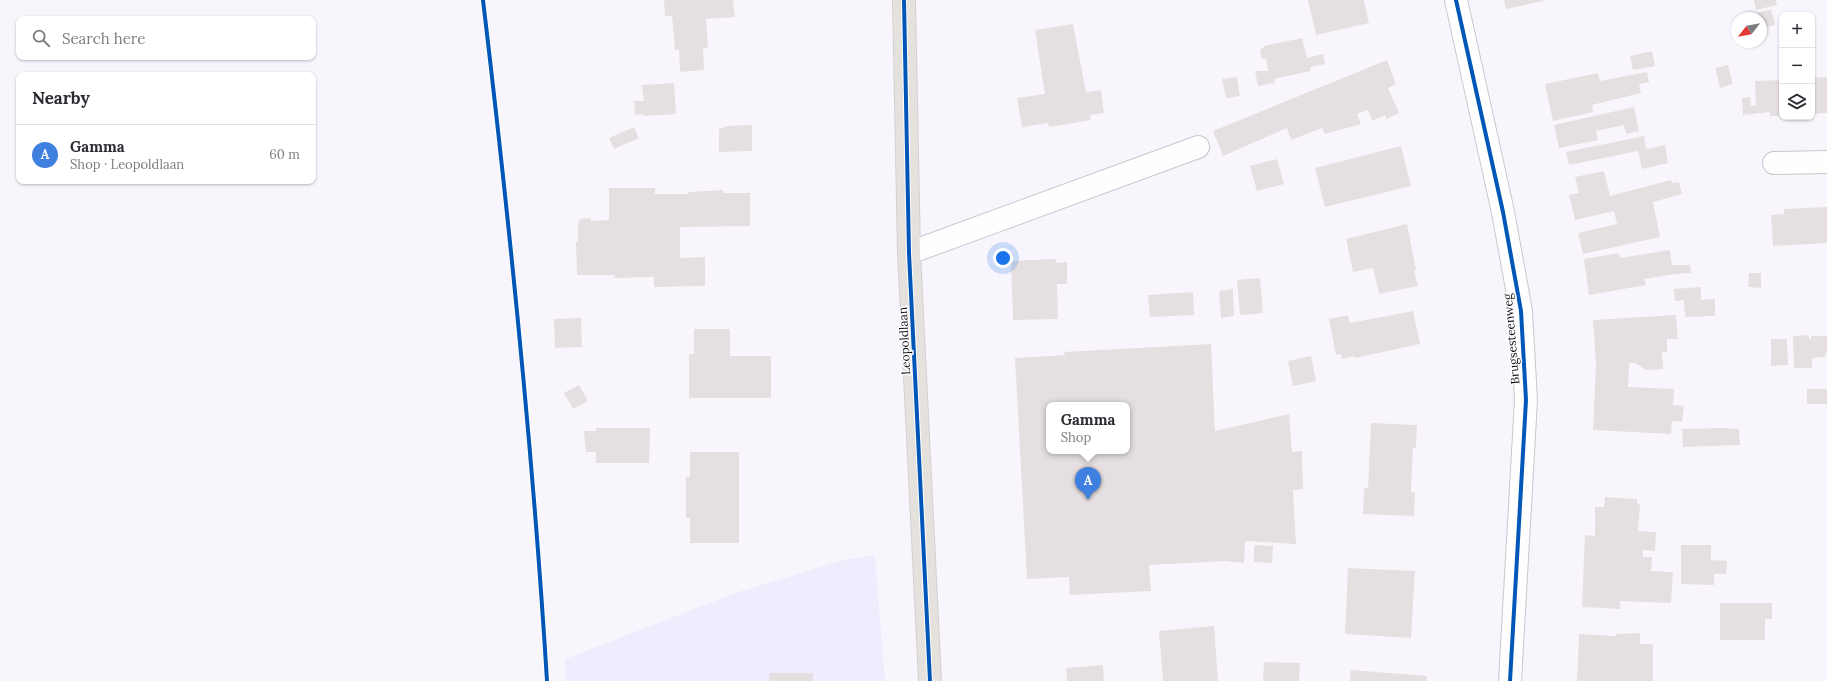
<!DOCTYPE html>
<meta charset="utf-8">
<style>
:root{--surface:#fff;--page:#f7f7f7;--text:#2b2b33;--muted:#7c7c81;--line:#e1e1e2;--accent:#0b8043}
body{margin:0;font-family:Lora,serif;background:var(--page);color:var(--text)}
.controls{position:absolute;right:12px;top:12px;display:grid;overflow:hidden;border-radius:8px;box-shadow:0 1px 3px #0004}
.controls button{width:36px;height:36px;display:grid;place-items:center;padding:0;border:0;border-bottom:1px solid var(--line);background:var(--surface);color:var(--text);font:20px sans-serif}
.compass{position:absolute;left:1731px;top:12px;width:36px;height:36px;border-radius:50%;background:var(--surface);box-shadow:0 1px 3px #0004;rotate:239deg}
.you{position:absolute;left:1003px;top:258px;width:14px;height:14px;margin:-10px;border:3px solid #fff;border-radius:50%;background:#1a73e8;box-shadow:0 0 0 6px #1a73e833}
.badge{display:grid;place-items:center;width:26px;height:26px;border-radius:50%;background:var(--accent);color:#fff;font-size:13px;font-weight:700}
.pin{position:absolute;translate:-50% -33px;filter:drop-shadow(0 1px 2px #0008)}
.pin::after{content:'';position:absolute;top:21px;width:14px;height:12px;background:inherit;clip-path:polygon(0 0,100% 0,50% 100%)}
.popup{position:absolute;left:1046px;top:402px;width:84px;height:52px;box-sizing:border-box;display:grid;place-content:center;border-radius:8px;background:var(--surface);filter:drop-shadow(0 1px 3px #0005);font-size:13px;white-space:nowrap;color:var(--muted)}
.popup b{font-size:15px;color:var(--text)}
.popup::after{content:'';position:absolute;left:50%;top:100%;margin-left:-8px;border:8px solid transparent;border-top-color:var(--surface)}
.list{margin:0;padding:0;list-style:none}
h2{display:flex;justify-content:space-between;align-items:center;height:52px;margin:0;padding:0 16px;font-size:17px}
h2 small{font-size:13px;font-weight:400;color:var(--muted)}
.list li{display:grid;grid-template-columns:26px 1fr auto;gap:12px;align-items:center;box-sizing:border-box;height:60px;padding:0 16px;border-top:1px solid var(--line)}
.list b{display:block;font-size:15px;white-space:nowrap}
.list p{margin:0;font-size:13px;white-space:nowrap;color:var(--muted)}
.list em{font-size:13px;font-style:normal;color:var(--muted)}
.icon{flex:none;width:22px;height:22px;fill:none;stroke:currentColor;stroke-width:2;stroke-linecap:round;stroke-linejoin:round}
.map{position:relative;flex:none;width:1827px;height:681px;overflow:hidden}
.search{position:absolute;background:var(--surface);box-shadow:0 1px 3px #0004;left:16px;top:16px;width:300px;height:44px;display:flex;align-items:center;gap:10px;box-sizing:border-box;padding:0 14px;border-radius:8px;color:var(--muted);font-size:15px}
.panel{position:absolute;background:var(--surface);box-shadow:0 1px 3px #0004;left:16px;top:72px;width:300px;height:112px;border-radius:8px}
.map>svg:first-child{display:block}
.built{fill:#f1ecfd}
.building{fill:#e6dfe1;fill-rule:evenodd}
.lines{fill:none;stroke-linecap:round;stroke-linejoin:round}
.minor-casing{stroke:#c9c7ce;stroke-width:24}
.major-casing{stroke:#d2d1d5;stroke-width:24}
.minor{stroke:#fefeff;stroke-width:22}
.major{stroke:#e5e2dd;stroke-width:22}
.rail-casing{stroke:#cecdd0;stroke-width:4.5}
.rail{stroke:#fff;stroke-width:3;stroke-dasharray:9;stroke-linecap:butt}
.cycleway-casing{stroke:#fff;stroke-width:6}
.cycleway{stroke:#0057b8;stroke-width:4}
.labels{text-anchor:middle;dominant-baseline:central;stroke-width:3;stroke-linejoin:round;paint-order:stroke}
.street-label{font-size:12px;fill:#14121a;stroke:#fff}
</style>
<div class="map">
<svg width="1827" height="681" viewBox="0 0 1827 681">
<rect width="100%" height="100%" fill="#f8f6fc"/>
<polygon class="built" points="875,555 885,681 566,681 565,659 738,592 847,559"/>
<g class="building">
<polygon points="664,0 733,0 735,17 706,19 708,48 703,48 704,70 680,72 679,50 675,50 672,16 665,16"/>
<polygon points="1308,0 1364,0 1369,23 1316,35"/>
<polygon points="1504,0 1543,0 1543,1 1506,9"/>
<polygon points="1754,0 1776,0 1777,5 1756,10"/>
<polygon points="1771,10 1772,15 1773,15 1775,25 1761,28 1761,18 1756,18 1759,17 1758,12"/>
<polygon points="1073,24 1086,92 1101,90 1104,113 1090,115 1091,120 1049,127 1048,123 1022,127 1017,98 1045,94 1035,30"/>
<polygon points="1302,38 1307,58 1323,54 1325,64 1310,67 1311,71 1274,79 1275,83 1258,86 1255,71 1268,71 1266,59 1262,59 1260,49 1264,48 1264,46"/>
<polygon points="1652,51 1655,66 1633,70 1630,56"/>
<polygon points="1387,60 1396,84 1388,88 1399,113 1386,119 1385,115 1372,121 1368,110 1357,114 1361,124 1325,134 1322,128 1291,140 1287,128 1223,156 1213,131"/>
<polygon points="1728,65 1733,84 1720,88 1715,68"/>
<polygon points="1647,72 1649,82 1639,84 1641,93 1592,105 1593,112 1553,121 1545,84 1598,73 1600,81"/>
<polygon points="1237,77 1240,96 1226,98 1222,79"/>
<polygon points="1827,77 1827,113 1812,114 1812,78"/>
<polygon points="1782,80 1782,116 1770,116 1770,112 1743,115 1742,98 1750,97 1751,106 1756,105 1755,81"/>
<polygon points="674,83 676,114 644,116 643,114 635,115 634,101 644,101 642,85"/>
<polygon points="1634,107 1639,131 1626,134 1624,125 1596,131 1598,140 1559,148 1554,125"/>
<polygon points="752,125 752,151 719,152 719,129 728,126"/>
<polygon points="634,127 639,138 614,149 609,138"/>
<polygon points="1644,136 1646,149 1665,145 1668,163 1642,169 1638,151 1569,165 1566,152"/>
<polygon points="1401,146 1411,186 1325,207 1315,168"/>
<polygon points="1277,159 1284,184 1257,191 1250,166"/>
<polygon points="1604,171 1610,196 1671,180 1672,183 1679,182 1682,194 1653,202 1660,237 1583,254 1578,233 1617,224 1614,211 1575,220 1569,195 1579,193 1575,177"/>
<polygon points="609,188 655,188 655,194 688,194 689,192 723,190 723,193 750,193 750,226 680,227 680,258 705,257 705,286 654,287 654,277 614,278 615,275 577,275 576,242 578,242 578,221 580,221 580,219 591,218 591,221 609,220"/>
<polygon points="1827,207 1827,243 1773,246 1771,215 1784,214 1784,209"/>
<polygon points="1407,224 1416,270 1414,270 1418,286 1379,294 1373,268 1353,272 1346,239"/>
<polygon points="1670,250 1672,265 1690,265 1691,273 1675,274 1644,279 1646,285 1589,295 1584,259 1619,253 1620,258"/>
<polygon points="1056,259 1056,263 1067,262 1067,284 1057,284 1058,319 1013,320 1011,261"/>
<polygon points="1749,273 1761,273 1761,288 1748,287"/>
<polygon points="1260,278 1263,313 1240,315 1237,280"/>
<polygon points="1701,287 1701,300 1715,299 1715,316 1685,317 1684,300 1675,301 1674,289"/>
<polygon points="1233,289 1234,316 1221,318 1219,291"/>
<polygon points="1193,292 1194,315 1150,317 1148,295"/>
<polygon points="1413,311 1420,344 1355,358 1354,356 1342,359 1341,354 1336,355 1329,319 1348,315 1350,323"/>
<polygon points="1676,315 1678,339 1667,339 1667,352 1662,352 1663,369 1646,370 1635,363 1629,363 1628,387 1674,389 1673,405 1684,406 1682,422 1672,421 1671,434 1593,430 1596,364 1593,320"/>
<polygon points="581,318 582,347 555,348 554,319"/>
<polygon points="694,329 730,329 730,356 771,356 771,398 689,398 689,354 694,354"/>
<polygon points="1809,335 1809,339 1811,339 1811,336 1827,336 1827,353 1825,353 1825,357 1812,358 1812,368 1794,368 1793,336"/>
<polygon points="1771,339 1787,339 1788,365 1771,366"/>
<path d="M1211,344L1215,431L1289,414L1292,452L1302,451L1303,489L1293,490L1296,544L1245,541L1244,563L1225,561L1149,565L1151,591L1070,595L1069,577L1027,579L1015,358L1065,355L1064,352ZM1049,405H1127V451H1049Z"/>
<polygon points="1311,356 1316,381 1293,386 1288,361"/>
<polygon points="579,385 588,401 573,409 564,393"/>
<rect x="1807" y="389" width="20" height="15"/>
<polygon points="1371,423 1417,425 1416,448 1413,448 1411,492 1415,492 1414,516 1363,514 1364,488 1368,488"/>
<polygon points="596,428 650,428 649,463 596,463 596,452 586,452 584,431 596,431"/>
<polygon points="1721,428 1739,429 1740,445 1683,447 1682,429"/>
<polygon points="690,452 739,452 739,543 690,543 690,518 686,518 686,477 690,477"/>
<polygon points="1605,497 1637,499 1637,504 1640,504 1638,531 1656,532 1655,551 1643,550 1643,557 1652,557 1651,571 1673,572 1671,603 1620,601 1620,609 1582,607 1585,535 1595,536 1595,507 1604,507"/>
<polygon points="1254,545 1273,546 1272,563 1254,562"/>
<polygon points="1681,545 1711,545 1711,560 1727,561 1726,574 1714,574 1714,585 1681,584"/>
<polygon points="1348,568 1415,571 1411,638 1345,634"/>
<polygon points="1720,603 1772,603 1772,619 1765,619 1765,640 1720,640"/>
<polygon points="1214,626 1218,681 1163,681 1159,631"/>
<polygon points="1640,633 1640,644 1653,644 1653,681 1577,681 1579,634 1616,636 1616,634"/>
<polygon points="1264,662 1300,663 1299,681 1263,681"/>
<polygon points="1103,665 1104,681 1067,681 1066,668"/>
<polygon points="1351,670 1427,676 1427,681 1350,681"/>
<rect x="769" y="673" width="44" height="8"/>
</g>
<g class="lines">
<defs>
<g id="minor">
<polyline points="1456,0 1503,212 1521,311 1526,400 1510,681"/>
<polyline points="1774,163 1827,162"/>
<polyline points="909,253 1198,147"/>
</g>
<polyline id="major" points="904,0 909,253 930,681"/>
</defs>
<use href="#minor" class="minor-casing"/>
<use href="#major" class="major-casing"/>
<use href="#minor" class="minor"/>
<use href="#major" class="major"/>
<defs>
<path id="rail" d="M483,0C510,227 533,453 547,681"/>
</defs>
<use href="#rail" class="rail-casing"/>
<use href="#rail" class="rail"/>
<defs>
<g id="cycleway">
<path d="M483,0C510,227 533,453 547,681"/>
<polyline points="904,0 909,253 930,681"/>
<polyline points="1456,0 1503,212 1521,311 1526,400 1510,681"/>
</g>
</defs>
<use href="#cycleway" class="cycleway-casing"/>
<use href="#cycleway" class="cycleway"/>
</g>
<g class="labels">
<g class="street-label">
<text transform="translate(1511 339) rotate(-95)">Brugsesteenweg</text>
<text transform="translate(904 341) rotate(-93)">Leopoldlaan</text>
</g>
</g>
</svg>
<div class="controls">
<button>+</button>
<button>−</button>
<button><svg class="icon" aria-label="layers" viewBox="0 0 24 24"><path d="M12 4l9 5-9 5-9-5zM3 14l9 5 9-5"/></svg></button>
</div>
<svg class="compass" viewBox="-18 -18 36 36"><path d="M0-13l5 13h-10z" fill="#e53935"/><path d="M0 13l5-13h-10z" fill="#7c7c81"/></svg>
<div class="you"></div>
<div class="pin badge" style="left:1088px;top:500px;background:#3f7fe0">A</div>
<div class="popup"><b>Gamma</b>Shop</div>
<div class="search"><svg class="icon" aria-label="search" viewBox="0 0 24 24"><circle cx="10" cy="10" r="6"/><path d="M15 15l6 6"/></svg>Search here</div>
<section class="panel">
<h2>Nearby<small></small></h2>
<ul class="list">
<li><span class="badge" style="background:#3f7fe0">A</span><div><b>Gamma</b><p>Shop · Leopoldlaan</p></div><em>60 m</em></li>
</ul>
</section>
</div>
